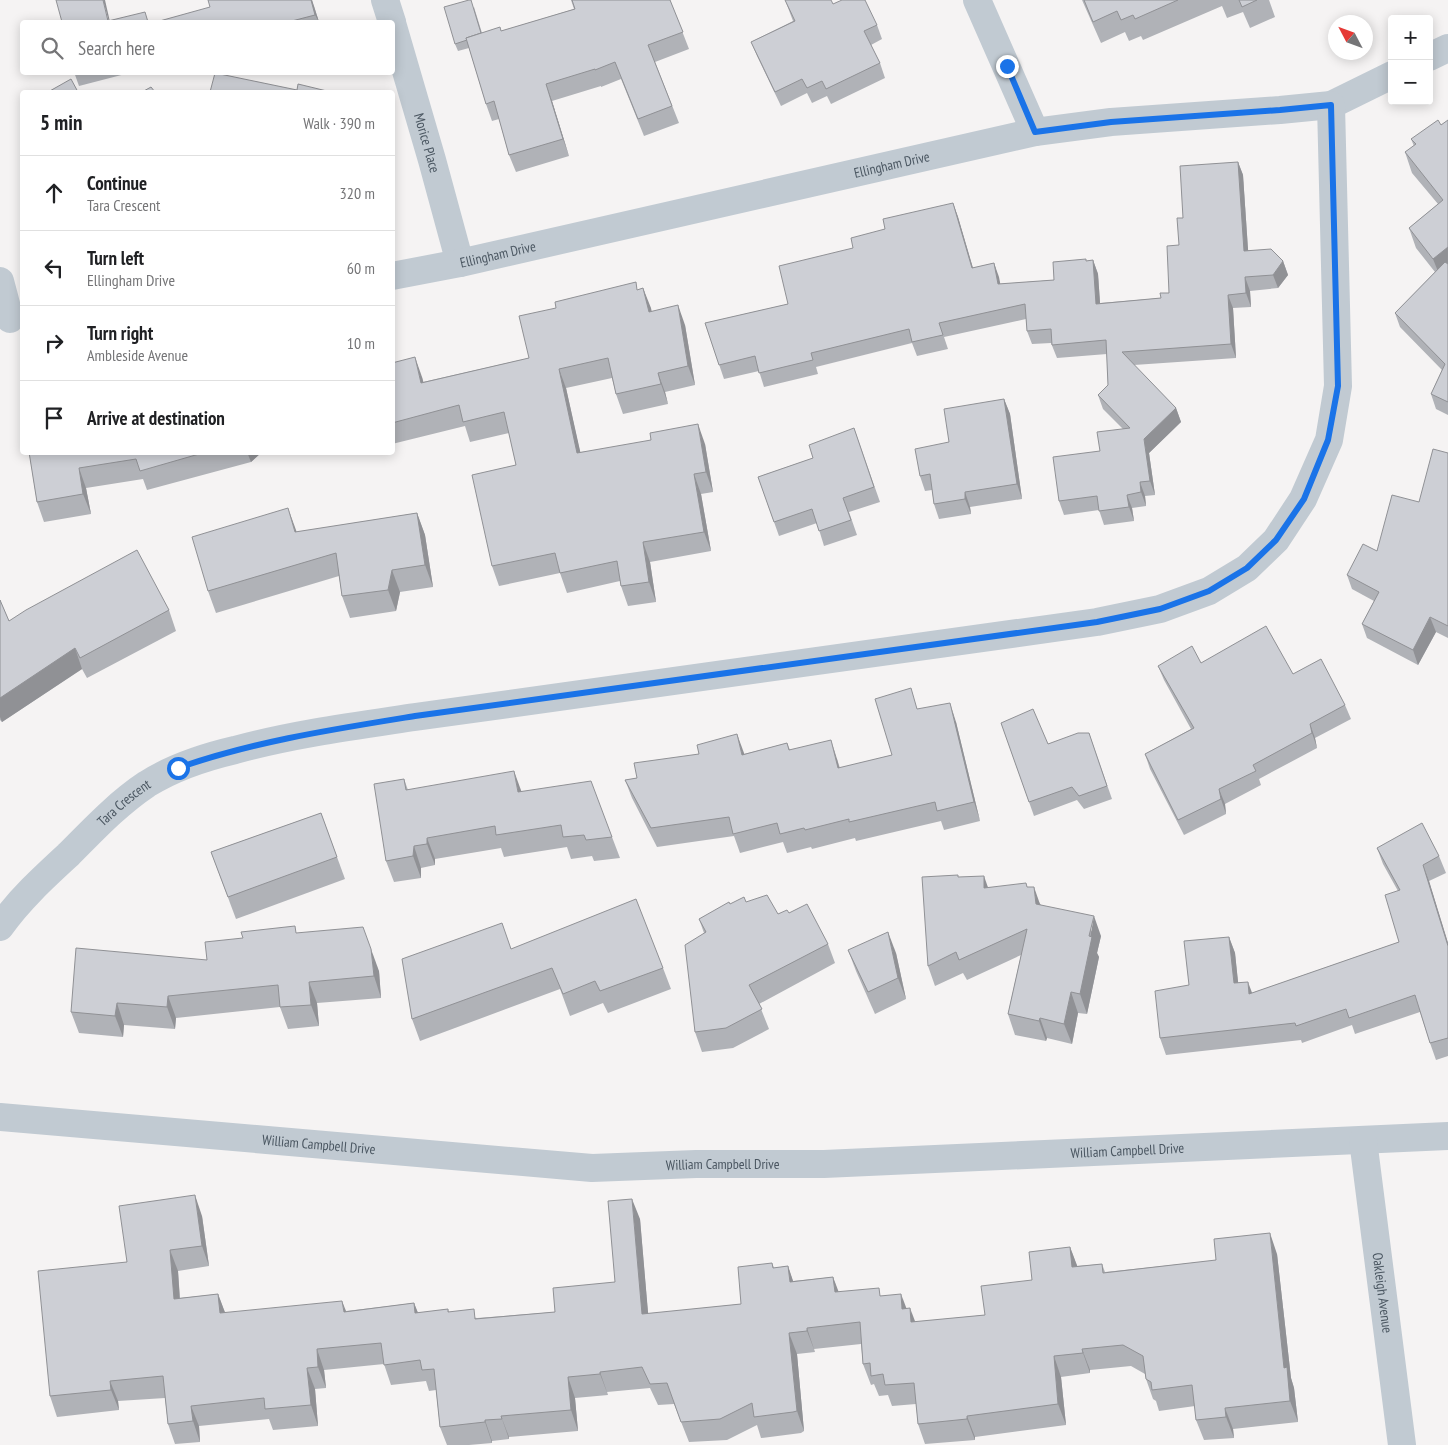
<!DOCTYPE html>
<meta charset="utf-8">
<style>
:root{--surface:#fff;--page:#f6f6f6;--text:#202124;--muted:#757577;--line:#e0e0e0}
body{margin:0;font-family:"PT Sans Narrow",sans-serif;background:var(--page);color:var(--text)}
.controls{position:absolute;right:15px;top:15px;display:grid;overflow:hidden;border-radius:5px;box-shadow:0 2px 12px #0003}
.controls button{width:45px;height:45px;display:grid;place-items:center;padding:0;border:0;border-bottom:1px solid var(--line);background:var(--surface);color:var(--text);font:25px sans-serif}
.compass{position:absolute;left:1328px;top:15px;width:45px;height:45px;border-radius:50%;background:var(--surface);box-shadow:0 2px 12px #0003;rotate:311deg}
.stop{position:absolute;width:15px;height:15px;margin:-11px;border:4px solid #1a73e8;border-radius:50%;background:#fff}
.stop.end{background:#1a73e8;border-color:#fff;box-shadow:0 1px 5px #0008}
.list{margin:0;padding:0;list-style:none}
h2{display:flex;justify-content:space-between;align-items:center;height:65px;margin:0;padding:0 20px;font-size:21px}
h2 small{font-size:16px;font-weight:400;color:var(--muted)}
.list li{display:grid;grid-template-columns:32px 1fr auto;gap:15px;align-items:center;box-sizing:border-box;height:75px;padding:0 20px;border-top:1px solid var(--line)}
.list b{display:block;font-size:19px;white-space:nowrap}
.list p{margin:0;font-size:16px;white-space:nowrap;color:var(--muted)}
.list em{font-size:16px;font-style:normal;color:var(--muted)}
.icon{flex:none;width:28px;height:28px;fill:none;stroke:currentColor;stroke-width:2;stroke-linecap:round;stroke-linejoin:round}
.map{position:relative;flex:none;width:1448px;height:1445px;overflow:hidden}
.search{position:absolute;background:var(--surface);box-shadow:0 2px 12px #0003;left:20px;top:20px;width:375px;height:55px;display:flex;align-items:center;gap:12px;box-sizing:border-box;padding:0 18px;border-radius:5px;color:var(--muted);font-size:19px}
.panel{position:absolute;background:var(--surface);box-shadow:0 2px 12px #0003;left:20px;top:90px;width:375px;height:365px;border-radius:5px}
.map>svg:first-child{display:block}
.lines{fill:none;stroke-linecap:round;stroke-linejoin:round}
.minor{stroke:#c1cad2;stroke-width:28}
.wall{fill:#b0b2b7}
.shaded-wall{fill:#909195}
.building{fill:#cdcfd5;stroke:#909195}
.route{stroke:#1a73e8;stroke-width:6}
.labels{text-anchor:middle;dominant-baseline:central;stroke-width:4;stroke-linejoin:round;paint-order:stroke}
.street-label{font-size:14px;fill:#4a5661;stroke:#fff}
</style>
<div class="map">
<svg width="1448" height="1445" viewBox="0 0 1448 1445">
<rect width="100%" height="100%" fill="#f5f3f3"/>
<g class="lines">
<g class="minor">
<polyline points="385,0 392,22"/>
<polyline points="977,0 1035,132"/>
<path id="s1" d="M392,23L432,160L460,263"/>
<polyline points="1429,57 1448,48"/>
<path id="s2" d="M392,276L460,263L1035,132L1111,122L1280,110L1331,105L1392,75"/>
<polyline points="0,281 10,319"/>
<path id="s3" d="M0,927C19,900 44,877 68,855C93,830 117,804 147,784C174,767 205,757 235,750C294,734 355,726 415,717L1097,622L1160,609L1209,591L1247,568L1276,540L1303,499L1329,440L1338,386L1331,105"/>
<path id="s4" d="M0,1117L592,1168L696,1164H824L1448,1136"/>
<path id="s5" d="M1363,1140L1402,1445"/>
</g>
</g>
<g class="wall">
<polygon points="312,0 319,22 156,22"/>
<polygon points="571,0 670,0 689,49 655,62 679,123 644,136 621,79 601,87 601,86 552,101 569,156 516,172 509,155 499,119 492,121 486,104 469,48 458,51 455,44 474,7 482,33 501,31 574,9"/>
<polygon points="785,0 833,4 877,25 882,39 871,45 880,63 885,78 831,104 827,96 812,103 807,93 781,106 757,56 751,42 793,21"/>
<polygon points="1082,0 1269,0 1275,17 1250,28 1243,12 1227,18 1222,6 1143,40 1141,36 1129,41 1125,32 1101,43"/>
<polygon points="74,72 133,72 79,86"/>
<polygon points="1448,120 1448,415 1436,409 1431,394 1442,370 1400,327 1395,313 1435,272 1416,248 1409,228 1438,204 1412,173 1405,152 1414,146 1411,139 1441,125"/>
<polygon points="1238,162 1243,175 1248,250 1283,261 1288,275 1278,288 1250,291 1251,307 1233,308 1236,358 1134,365 1176,408 1181,422 1149,453 1155,495 1145,496 1146,506 1132,508 1134,521 1104,525 1099,510 1064,515 1059,501 1100,451 1123,429 1103,409 1098,395 1108,385 1107,354 1057,358 1051,343 1032,344 1027,331 1026,319 944,337 948,349 917,356 912,343 816,367 818,374 764,387 759,371 724,379 705,323 788,304 853,248 885,229 953,203 958,217 973,268 994,263 1000,284 1054,280 1086,259 1086,261 1093,260 1098,274 1100,303 1161,298 1169,293 1179,245 1183,218"/>
<polygon points="643,288 651,311 685,325 695,385 665,392 668,404 623,414 616,394 612,378 566,388 580,452 705,444 713,492 701,494 711,551 650,562 656,602 628,606 621,586 620,581 567,593 560,573 499,586 492,566 516,465 509,433 470,442 465,426 392,444 392,363 422,377 423,382 529,358 638,290"/>
<polygon points="1004,399 1010,414 1022,499 970,507 971,514 939,519 934,504 932,490 925,491 920,476 949,442"/>
<polygon points="854,428 880,502 849,512 857,535 824,546 817,523 779,536 758,477 813,458"/>
<polygon points="29,452 262,452 251,462 147,490 143,479 86,488 91,514 44,522 37,502"/>
<polygon points="1448,453 1448,638 1436,632 1418,665 1367,638 1362,624 1374,601 1352,589 1347,575 1377,551 1419,502"/>
<polygon points="417,513 425,535 433,587 400,592 396,611 350,618 342,596 339,576 216,613 208,591 297,532"/>
<polygon points="0,600 9,621 169,610 176,631 87,678 82,669 2,722 0,720"/>
<polygon points="1201,663 1293,674 1345,705 1351,719 1315,738 1317,748 1259,779 1261,785 1225,804 1226,814 1184,835 1150,769 1145,754 1191,729 1164,680 1158,666"/>
<polygon points="918,709 956,722 980,821 944,830 941,821 856,841 855,838 812,849 811,847 787,853 783,842 740,853 734,836 657,847 632,798 625,780 637,778 699,754 744,754 787,743 790,750 837,759 840,768 892,755"/>
<polygon points="1001,723 1048,744 1089,733 1112,799 1084,809 1077,800 1034,816"/>
<polygon points="404,779 408,790 521,791 612,837 620,858 594,861 592,856 571,859 567,847 504,857 501,848 435,859 435,865 421,868 421,878 394,882 386,861"/>
<polygon points="321,813 345,879 236,919 211,852"/>
<polygon points="1377,848 1439,856 1446,873 1429,881 1448,943 1448,1056 1436,1060 1430,1043 1420,1012 1355,1034 1352,1025 1302,1043 1301,1040 1166,1055 1160,1038 1189,985 1229,937 1235,953 1238,983 1252,993 1399,942 1398,891 1383,864"/>
<polygon points="959,877 988,887 1028,887 1041,905 1101,936 1097,953 1099,957 1087,1014 1078,1013 1072,1044 1047,1038 1046,1041 1015,1035 1008,1014 1021,955 967,980 963,973 935,986 928,966"/>
<polygon points="746,902 778,914 789,913 828,944 835,963 759,1004 769,1029 733,1048 702,1052 695,1032 704,933 699,919 730,904"/>
<polygon points="298,933 379,971 381,998 317,1003 319,1026 288,1029 280,1007 176,1018 175,1029 124,1025 123,1037 79,1033 71,1012 207,960"/>
<polygon points="511,949 663,968 671,989 608,1013 603,1003 570,1016 560,989 420,1041 412,1019"/>
<polygon points="848,950 896,953 906,999 875,1014 856,971"/>
<polygon points="202,1216 209,1266 178,1271 180,1298 218,1294 225,1313 346,1311 414,1303 418,1313 448,1309 449,1312 477,1318 555,1312 615,1282 640,1219 648,1314 741,1304 772,1263 774,1268 788,1266 793,1281 833,1277 838,1292 882,1296 906,1309 915,1322 985,1315 1032,1280 1070,1247 1077,1266 1102,1264 1105,1272 1277,1254 1291,1378 1294,1388 1298,1422 1233,1429 1234,1438 1204,1440 1196,1420 1195,1406 1159,1411 1156,1401 1153,1399 1146,1379 1145,1374 1131,1366 1090,1370 1090,1373 1061,1377 1066,1425 975,1437 975,1440 925,1444 918,1424 916,1404 892,1406 888,1395 879,1396 874,1384 871,1385 863,1364 861,1344 814,1349 815,1352 797,1354 804,1431 801,1433 761,1438 757,1425 727,1440 689,1442 674,1404 658,1405 650,1388 607,1392 608,1395 575,1398 578,1431 509,1437 509,1439 492,1441 492,1443 469,1445 447,1445 440,1427 436,1390 429,1391 426,1381 391,1385 384,1364 324,1370 326,1388 315,1389 318,1426 273,1430 269,1419 199,1426 200,1442 175,1444 168,1424 165,1398 118,1401 119,1410 57,1417 50,1396 127,1262"/>
</g>
<g class="shaded-wall">
<polygon points="103,0 105,0 110,22 109,22"/>
<polygon points="311,0 312,0 319,22 315,15"/>
<polygon points="546,84 552,101 569,156 563,139"/>
<polygon points="1238,162 1243,175 1249,264 1244,251"/>
<polygon points="953,203 958,217 977,282 972,268"/>
<polygon points="1448,247 1448,273 1441,279 1433,259"/>
<polygon points="1093,260 1098,274 1101,317 1096,304"/>
<polygon points="1283,261 1288,275 1278,288 1273,275"/>
<polygon points="994,263 999,277 1003,298 998,284"/>
<polygon points="1245,277 1250,291 1251,307 1246,293"/>
<polygon points="643,288 651,308 656,332 649,312"/>
<polygon points="1228,295 1233,308 1236,358 1231,344"/>
<polygon points="678,305 685,325 695,385 688,366"/>
<polygon points="415,357 422,377 429,402 421,383"/>
<polygon points="559,369 566,388 585,473 577,453"/>
<polygon points="658,373 665,392 668,404 661,384"/>
<polygon points="1004,399 1010,414 1022,499 1017,484"/>
<polygon points="1176,408 1181,422 1149,453 1155,495 1150,481 1144,439"/>
<polygon points="698,424 705,444 713,492 706,472"/>
<polygon points="247,452 262,452 251,462"/>
<polygon points="79,468 86,488 91,514 83,494"/>
<polygon points="694,474 701,494 711,551 704,532"/>
<polygon points="1140,482 1145,496 1146,506 1141,492"/>
<polygon points="965,492 970,507 971,514 965,499"/>
<polygon points="1127,495 1132,508 1134,521 1129,507"/>
<polygon points="288,508 296,530 303,553 295,532"/>
<polygon points="417,513 425,535 433,587 425,565"/>
<polygon points="643,542 650,562 656,602 649,582"/>
<polygon points="392,570 400,592 396,611 388,590"/>
<polygon points="1430,617 1436,632 1418,665 1413,650"/>
<polygon points="75,648 82,669 2,722 0,717 0,698"/>
<polygon points="950,703 956,722 980,821 974,802"/>
<polygon points="1310,724 1315,738 1317,748 1312,733"/>
<polygon points="737,734 744,753 749,773 742,755"/>
<polygon points="831,740 837,759 844,787 838,768"/>
<polygon points="514,771 522,793 518,792"/>
<polygon points="1219,789 1225,804 1226,814 1221,799"/>
<polygon points="427,838 435,859 435,865 427,844"/>
<polygon points="414,846 421,868 421,878 413,856"/>
<polygon points="1423,865 1429,881 1448,943 1448,946"/>
<polygon points="984,876 991,896 984,888"/>
<polygon points="1034,887 1041,907 1036,904"/>
<polygon points="1094,916 1101,936 1097,953 1099,957 1087,1014 1080,994"/>
<polygon points="888,932 896,953 906,999 898,978"/>
<polygon points="1229,937 1235,953 1240,1000 1234,983"/>
<polygon points="371,949 379,971 381,998 374,976"/>
<polygon points="309,982 317,1003 319,1026 311,1005"/>
<polygon points="1248,982 1254,998 1249,994"/>
<polygon points="1071,992 1078,1013 1072,1044 1064,1024"/>
<polygon points="168,996 176,1018 175,1029 167,1007"/>
<polygon points="117,1003 124,1025 123,1037 115,1016"/>
<polygon points="1040,1018 1047,1038 1046,1041 1039,1021"/>
<polygon points="195,1195 202,1216 209,1266 202,1246"/>
<polygon points="632,1199 640,1219 650,1335 642,1314"/>
<polygon points="1270,1233 1277,1254 1291,1378 1294,1388 1298,1422 1290,1401 1284,1368"/>
<polygon points="1070,1247 1078,1268 1072,1267"/>
<polygon points="170,1250 178,1271 181,1320 174,1299"/>
<polygon points="788,1266 795,1287 790,1282"/>
<polygon points="833,1277 841,1298 835,1292"/>
<polygon points="218,1294 226,1315 220,1313"/>
<polygon points="901,1294 909,1315 902,1309"/>
<polygon points="342,1301 350,1321 344,1312"/>
<polygon points="414,1303 422,1323 415,1313"/>
<polygon points="910,1308 918,1329 911,1322"/>
<polygon points="807,1328 815,1352 807,1331"/>
<polygon points="789,1333 797,1354 804,1431 797,1411"/>
<polygon points="317,1349 324,1370 326,1388 318,1367"/>
<polygon points="1082,1349 1090,1370 1090,1373 1083,1353"/>
<polygon points="1054,1356 1061,1377 1066,1425 1058,1404"/>
<polygon points="307,1368 315,1389 318,1426 311,1405"/>
<polygon points="600,1372 607,1392 608,1395 600,1374"/>
<polygon points="568,1377 575,1398 578,1431 571,1410"/>
<polygon points="110,1381 118,1401 119,1410 111,1390"/>
<polygon points="191,1406 199,1426 200,1442 193,1421"/>
<polygon points="1225,1408 1233,1429 1234,1438 1226,1417"/>
<polygon points="501,1416 509,1437 509,1439 502,1419"/>
<polygon points="967,1416 975,1437 975,1440 967,1419"/>
<polygon points="485,1420 492,1441 492,1443 485,1422"/>
</g>
<g class="building">
<polygon points="56,0 103,0 108,21 145,12 148,22 62,22"/>
<polygon points="208,0 311,0 315,15 288,22 282,22 281,21 276,22 156,22 210,7"/>
<polygon points="469,0 471,0 481,33 466,38 467,40 455,44 444,7"/>
<polygon points="572,0 670,0 683,32 648,45 672,106 638,119 615,62 595,70 595,69 546,84 563,139 509,155 494,101 486,104 466,38 500,27 501,31 575,9"/>
<polygon points="785,0 831,0 833,4 842,0 865,0 877,25 864,31 880,63 826,89 822,81 807,88 802,79 775,92 751,42 795,21"/>
<polygon points="1084,0 1178,0 1135,19 1133,15 1121,20 1117,11 1093,22"/>
<polygon points="1239,0 1257,0 1242,7"/>
<polygon points="215,73 297,90 298,84 331,92 210,92"/>
<polygon points="71,79 78,92 48,92"/>
<polygon points="151,87 155,92 142,92"/>
<polygon points="1438,120 1441,125 1448,120 1448,247 1433,259 1409,228 1443,200 1405,152 1416,144 1411,139"/>
<polygon points="1238,162 1244,251 1271,249 1283,261 1273,275 1245,277 1246,293 1228,295 1231,344 1122,352 1176,408 1144,439 1150,481 1140,482 1141,492 1127,495 1129,507 1099,511 1097,496 1059,501 1053,457 1100,451 1097,432 1130,428 1098,395 1108,385 1106,340 1052,345 1051,329 1027,331 1025,304 939,323 943,335 912,342 909,329 811,353 813,360 759,373 755,356 719,365 705,323 788,304 779,266 853,248 851,238 885,229 883,219 953,203 972,268 994,263 998,284 1054,280 1053,262 1086,259 1086,261 1093,260 1096,304 1161,298 1160,293 1169,293 1167,246 1179,245 1177,218 1183,218 1180,166"/>
<polygon points="1445,262 1448,264 1448,402 1431,394 1445,364 1395,313"/>
<polygon points="636,282 637,290 643,288 649,312 678,305 688,366 658,373 661,384 616,394 608,358 559,369 577,453 651,440 650,433 698,424 706,472 694,474 704,532 643,542 649,582 621,586 617,561 560,573 555,553 492,566 472,475 516,465 504,412 463,422 459,405 392,423 392,363 415,357 421,383 529,358 519,316 556,308 555,302"/>
<polygon points="1004,399 1017,484 965,492 965,499 934,504 930,474 920,476 915,449 949,442 944,409"/>
<polygon points="854,428 874,487 843,498 851,520 819,531 812,509 774,522 758,477 813,458 809,445"/>
<polygon points="1433,449 1448,453 1448,626 1430,617 1413,650 1362,624 1379,592 1347,575 1363,544 1377,551 1392,495 1419,502"/>
<polygon points="29,452 206,452 140,471 136,459 79,468 83,494 37,502"/>
<polygon points="288,508 295,532 417,513 425,565 392,570 388,590 342,596 336,553 208,591 192,537"/>
<polygon points="137,550 169,610 80,658 75,648 0,698 0,600 9,621 26,610"/>
<polygon points="1266,626 1293,674 1321,659 1345,705 1310,724 1312,733 1253,765 1256,771 1219,789 1221,799 1178,820 1145,754 1194,728 1158,666 1192,646 1201,663"/>
<polygon points="911,688 917,709 950,703 974,802 937,811 935,802 849,822 849,819 805,830 804,828 780,834 777,823 733,834 729,817 651,828 625,780 637,778 634,763 699,754 697,745 737,734 742,755 787,743 789,750 831,740 838,768 892,755 875,699"/>
<polygon points="1033,709 1048,744 1078,733 1089,733 1107,786 1079,796 1072,787 1029,802 1001,723"/>
<polygon points="514,771 518,792 591,781 612,837 586,840 584,835 563,837 561,825 496,835 495,826 427,838 427,844 414,846 413,856 386,861 374,784 404,779 406,790"/>
<polygon points="321,813 337,857 228,897 211,852"/>
<polygon points="1422,823 1439,856 1423,865 1448,946 1448,1038 1430,1043 1415,995 1349,1018 1346,1009 1296,1026 1295,1023 1160,1038 1155,991 1189,985 1184,941 1229,937 1234,983 1248,982 1249,994 1399,942 1385,895 1400,890 1377,848"/>
<polygon points="958,875 958,877 984,876 984,888 1026,883 1027,887 1034,887 1036,904 1094,916 1089,936 1092,937 1080,994 1071,992 1064,1024 1040,1018 1039,1021 1008,1014 1027,929 959,960 956,952 928,966 922,877"/>
<polygon points="767,895 778,914 787,910 789,913 807,904 828,944 749,985 762,1009 726,1028 695,1032 685,945 706,932 699,919 729,902 730,904 744,897 746,902"/>
<polygon points="636,899 663,968 600,991 595,981 563,994 552,968 412,1019 402,959 502,923 511,949"/>
<polygon points="295,926 296,933 363,927 371,949 374,976 309,982 311,1005 280,1007 278,985 168,996 167,1007 117,1003 115,1016 71,1012 76,948 207,960 205,942 243,938 241,932"/>
<polygon points="888,932 898,978 868,992 848,950"/>
<polygon points="195,1195 202,1246 170,1250 174,1299 218,1294 220,1313 342,1301 344,1312 414,1303 415,1313 448,1309 448,1312 474,1309 475,1319 555,1312 553,1288 615,1282 608,1201 632,1199 642,1314 741,1304 738,1267 772,1263 773,1268 788,1266 790,1282 833,1277 835,1292 879,1288 880,1296 901,1294 902,1309 910,1308 911,1322 985,1315 981,1286 1032,1280 1029,1252 1070,1247 1072,1267 1102,1264 1103,1273 1216,1260 1214,1239 1270,1233 1284,1368 1287,1367 1290,1401 1225,1408 1226,1417 1196,1420 1192,1385 1152,1390 1151,1382 1146,1379 1143,1356 1123,1345 1082,1349 1083,1353 1054,1356 1058,1404 967,1416 967,1419 918,1424 914,1383 885,1385 883,1374 871,1376 870,1363 863,1364 860,1322 807,1328 807,1331 789,1333 797,1411 793,1412 754,1417 752,1403 720,1419 681,1422 667,1383 650,1384 642,1367 600,1372 600,1374 568,1377 571,1410 501,1416 502,1419 485,1420 485,1422 440,1427 434,1369 422,1370 420,1360 384,1365 381,1343 317,1349 318,1367 307,1368 311,1405 265,1409 264,1398 191,1406 193,1421 168,1424 163,1376 110,1381 111,1390 50,1396 38,1271 127,1262 119,1206"/>
</g>
<g class="lines">
<path class="route" d="M178,768C255,741 335,729 415,716L1097,622L1160,609L1209,591L1247,568L1276,540L1304,499L1328,440L1338,386L1331,105L1280,110L1111,122L1035,132L1007,66"/>
</g>
<g class="labels">
<g class="street-label">
<text stroke="none"><textPath href="#s1" startOffset="125">Morice Place</textPath></text>
<text stroke="none"><textPath href="#s2" startOffset="512">Ellingham Drive</textPath></text>
<text stroke="none"><textPath href="#s2" startOffset="108">Ellingham Drive</textPath></text>
<text stroke="none"><textPath href="#s3" startOffset="176">Tara Crescent</textPath></text>
<text stroke="none"><textPath href="#s4" startOffset="320">William Campbell Drive</textPath></text>
<text stroke="none"><textPath href="#s4" startOffset="1130">William Campbell Drive</textPath></text>
<text stroke="none"><textPath href="#s4" startOffset="725">William Campbell Drive</textPath></text>
<text stroke="none"><textPath href="#s5" startOffset="154">Oakleigh Avenue</textPath></text>
</g>
</g>
</svg>
<div class="controls">
<button>+</button>
<button>−</button>
</div>
<svg class="compass" viewBox="-18 -18 36 36"><path d="M0-13l5 13h-10z" fill="#e53935"/><path d="M0 13l5-13h-10z" fill="#757577"/></svg>
<div class="stop" style="left:178px;top:768px"></div>
<div class="stop end" style="left:1007px;top:66px"></div>
<div class="search"><svg class="icon" aria-label="search" viewBox="0 0 24 24"><circle cx="10" cy="10" r="6"/><path d="M15 15l6 6"/></svg>Search here</div>
<section class="panel">
<h2>5 min<small>Walk · 390 m</small></h2>
<ul class="list">
<li><svg class="icon" aria-label="ahead" viewBox="0 0 24 24"><path d="M12 20V5M6 11l6-6 6 6"/></svg><div><b>Continue</b><p>Tara Crescent</p></div><em>320 m</em></li>
<li><svg class="icon" aria-label="left" viewBox="0 0 24 24"><path d="M17 20v-9H6M10 6l-5 5 5 5"/></svg><div><b>Turn left</b><p>Ellingham Drive</p></div><em>60 m</em></li>
<li><svg class="icon" aria-label="right" viewBox="0 0 24 24"><path d="M7 20v-9h11M14 6l5 5-5 5"/></svg><div><b>Turn right</b><p>Ambleside Avenue</p></div><em>10 m</em></li>
<li><svg class="icon" aria-label="arrive" viewBox="0 0 24 24"><path d="M6 21V4h12l-3 4 3 4H6"/></svg><div><b>Arrive at destination</b></div></li>
</ul>
</section>
</div>
